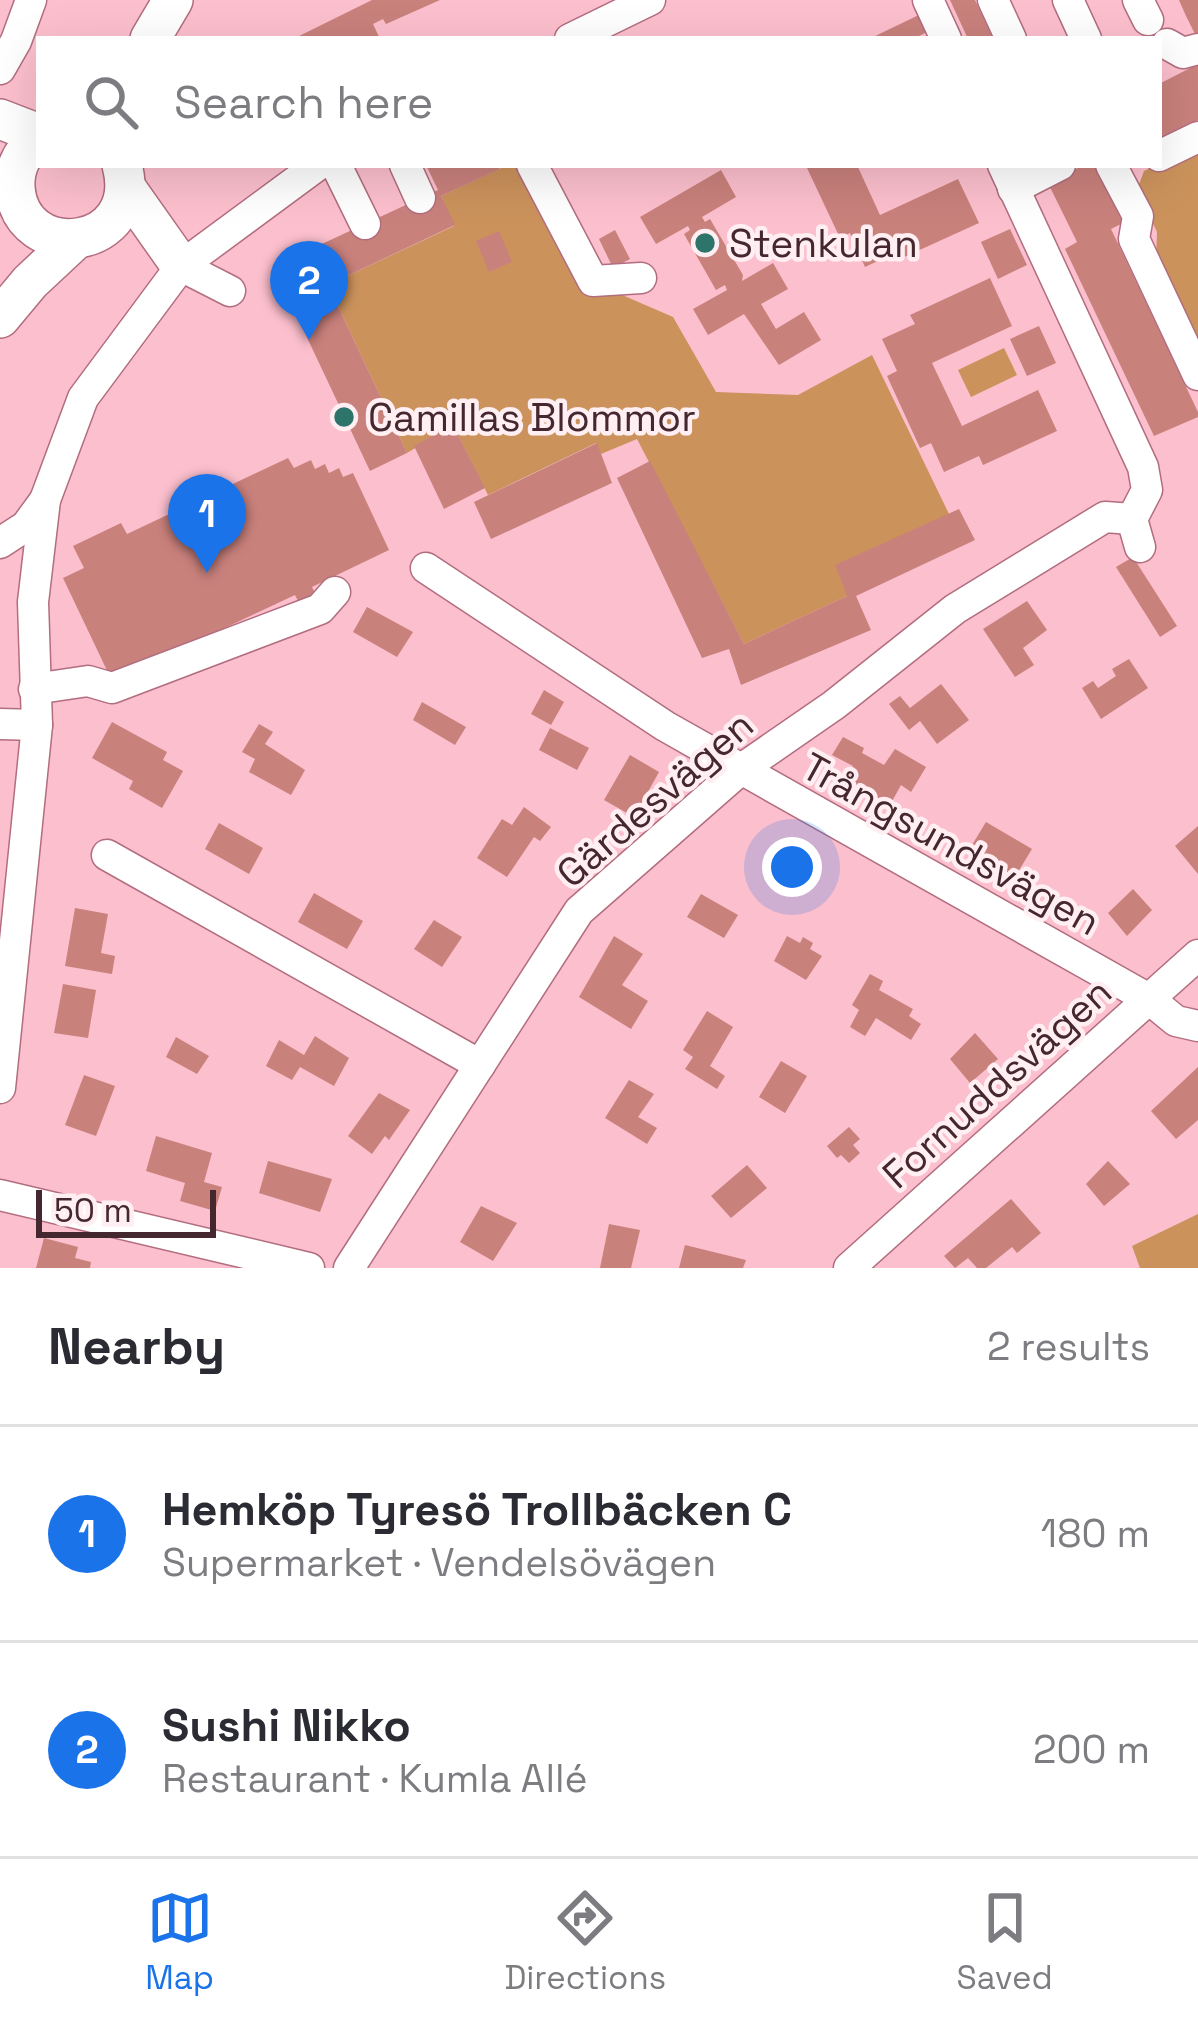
<!DOCTYPE html>
<meta charset="utf-8">
<style>
:root{--surface:#fff;--page:#f2f2f3;--text:#2b2b33;--muted:#7c7c81;--line:#e1e1e2;--accent:#1a73e8}
body{margin:0;font-family:"Space Grotesk",sans-serif;background:var(--page);color:var(--text)}
.scale{position:absolute;left:36px;bottom:30px;width:180px;box-sizing:border-box;padding-left:12px;border:6px solid #45282f;border-top:0;font-size:33px;line-height:42px;white-space:nowrap;color:#45282f;-webkit-text-stroke:9px #ffeef2;paint-order:stroke}
.you{position:absolute;left:792px;top:867px;width:42px;height:42px;margin:-30px;border:9px solid #fff;border-radius:50%;background:#1a73e8;box-shadow:0 0 0 18px #1a73e833}
.badge{display:grid;place-items:center;width:78px;height:78px;border-radius:50%;background:var(--accent);color:#fff;font-size:39px;font-weight:700}
.pin{position:absolute;translate:-50% -99px;filter:drop-shadow(0 3px 6px #0008)}
.pin::after{content:'';position:absolute;top:63px;width:42px;height:36px;background:inherit;clip-path:polygon(0 0,100% 0,50% 100%)}
.list{margin:0;padding:0;list-style:none}
h2{display:flex;justify-content:space-between;align-items:center;height:156px;margin:0;padding:0 48px;font-size:51px}
h2 small{font-size:39px;font-weight:400;color:var(--muted)}
.list li{display:grid;grid-template-columns:78px 1fr auto;gap:36px;align-items:center;box-sizing:border-box;height:216px;padding:0 48px;border-top:3px solid var(--line)}
.list b{display:block;font-size:45px;white-space:nowrap}
.list p{margin:0;font-size:39px;white-space:nowrap;color:var(--muted)}
.list em{font-size:39px;font-style:normal;color:var(--muted)}
.icon{flex:none;width:66px;height:66px;fill:none;stroke:currentColor;stroke-width:2;stroke-linecap:round;stroke-linejoin:round}
.map{position:relative;flex:none;width:1198px;height:1268px;overflow:hidden}
.search{position:absolute;background:var(--surface);box-shadow:0 12px 48px #0002;left:36px;right:36px;top:36px;height:132px;display:flex;align-items:center;gap:30px;box-sizing:border-box;padding:0 42px;border-radius:0px;color:var(--muted);font-size:45px}
.sheet{height:588px;background:var(--surface)}
nav{display:flex;justify-content:space-around;align-items:center;box-sizing:border-box;height:168px;border-top:3px solid var(--line);background:var(--surface);font-size:33px;color:var(--muted)}
nav a{display:grid;justify-items:center;gap:6px}
nav .on{color:var(--accent)}
.map>svg:first-child{display:block}
.green{fill:#cb925c}
.building{fill:#c9817c}
.lines{fill:none;stroke-linecap:round;stroke-linejoin:round}
.minor-casing{stroke:#b26d7f;stroke-width:33}
.major-casing{stroke:#b26d7f;stroke-width:42}
.minor{stroke:#fff;stroke-width:30}
.major{stroke:#fff;stroke-width:39}
.poi-dot{fill:#2d746b;stroke:#ffeef2;stroke-width:4.5}
.labels{text-anchor:middle;dominant-baseline:central;stroke-width:9;stroke-linejoin:round;paint-order:stroke}
.poi-label{font-size:39px;fill:#45282f;stroke:#ffeef2;text-anchor:start}
.street-label{font-size:39px;fill:#45282f;stroke:#ffeef2}
</style>
<div class="map">
<svg width="1198" height="1268" viewBox="0 0 1198 1268">
<rect width="100%" height="100%" fill="#fcbfcd"/>
<g class="green">
<polygon points="1198,145 1198,350 1156,260 1157,232 1137,190 1144,171"/>
<polygon points="508,165 523,165 613,291 673,317 716,392 798,395 872,355 949,514 847,596 744,644 637,439 601,454 596,443 488,495 453,425 407,453 328,285 454,226 441,196"/>
<polygon points="1004,348 1017,375 971,397 958,370"/>
<polygon points="1198,1214 1198,1268 1140,1268 1132,1246"/>
</g>
<g class="building">
<polygon points="372,0 440,0 386,24 383,19 373,24 380,39 293,39"/>
<polygon points="950,0 975,0 993,39 968,39"/>
<polygon points="1179,0 1198,0 1198,40 1186,16"/>
<polygon points="925,12 933,29 913,39 869,39"/>
<polygon points="1198,64 1198,120 1159,139 1159,84"/>
<polygon points="426,165 498,165 500,169 441,196 455,225 328,285 407,453 370,471 286,293 324,276 311,249 438,190"/>
<polygon points="813,165 857,165 880,215 958,179 979,223 902,258 899,251 865,267 850,233 840,238 807,168"/>
<polygon points="1084,165 1096,165 1123,223 1111,229 1198,412 1198,417 1154,436 1065,249 1077,242 1048,183"/>
<polygon points="721,170 736,197 702,217 705,222 710,219 743,275 742,281 773,263 788,289 761,304 776,329 804,312 821,340 779,365 744,314 708,335 693,309 727,290 725,285 716,290 684,234 690,230 688,226 656,244 640,217"/>
<polygon points="1010,229 1027,265 998,279 981,242"/>
<polygon points="615,230 630,259 613,268 599,239"/>
<polygon points="499,231 512,262 489,272 476,241"/>
<polygon points="990,278 1012,326 932,363 962,426 1038,390 1057,431 983,465 979,456 944,472 931,443 920,448 887,376 897,371 882,339 915,324 910,315"/>
<polygon points="1039,326 1056,363 1027,376 1010,339"/>
<polygon points="453,425 485,488 444,509 414,446"/>
<polygon points="597,443 612,483 491,539 474,502"/>
<polygon points="288,458 294,468 311,460 315,469 325,464 329,473 339,468 343,477 353,473 389,550 312,587 318,599 301,607 295,595 112,681 63,578 84,568 73,546 121,523 127,534"/>
<polygon points="650,461 744,644 847,596 835,565 959,509 975,540 856,596 871,630 741,685 729,649 702,658 617,478"/>
<polygon points="1133,557 1177,626 1160,637 1116,567"/>
<polygon points="1027,601 1047,630 1023,648 1034,665 1015,677 983,629"/>
<polygon points="367,607 413,632 397,657 353,632"/>
<polygon points="1129,659 1148,688 1101,719 1082,688 1093,681 1098,688 1116,676 1112,669"/>
<polygon points="941,684 969,720 937,744 920,721 909,730 889,704 900,696 910,708"/>
<polygon points="544,690 564,702 551,725 531,714"/>
<polygon points="422,702 466,727 455,745 413,720"/>
<polygon points="112,722 167,752 163,760 183,771 162,808 129,789 133,781 92,758"/>
<polygon points="259,724 273,732 265,744 305,770 291,795 249,772 255,759 242,752"/>
<polygon points="550,728 589,748 577,770 539,750"/>
<polygon points="843,737 864,748 862,753 884,765 895,749 926,767 911,792 901,785 890,805 846,781 853,766 832,755"/>
<polygon points="630,755 659,772 634,817 604,800"/>
<polygon points="524,807 551,827 540,841 534,837 507,877 477,858 502,819 512,825"/>
<polygon points="986,822 1032,849 1015,877 969,850"/>
<polygon points="219,823 263,848 249,874 205,849"/>
<polygon points="1198,826 1198,874 1175,846"/>
<polygon points="1133,889 1152,910 1127,936 1108,913"/>
<polygon points="314,893 363,921 347,949 298,922"/>
<polygon points="701,894 738,915 724,938 687,917"/>
<polygon points="75,908 108,914 101,953 115,956 112,974 65,966"/>
<polygon points="434,920 462,937 442,967 414,949"/>
<polygon points="614,936 643,954 622,985 648,1001 631,1029 579,997"/>
<polygon points="787,936 800,943 803,937 813,943 810,949 822,956 806,980 774,961"/>
<polygon points="870,974 883,981 879,990 913,1009 909,1016 921,1024 911,1040 876,1018 865,1036 850,1027 859,1010 852,1005"/>
<polygon points="63,984 96,990 88,1038 54,1033"/>
<polygon points="707,1011 733,1027 710,1066 725,1076 717,1089 685,1069 693,1057 683,1050"/>
<polygon points="975,1033 998,1059 970,1083 950,1059"/>
<polygon points="315,1036 349,1058 334,1086 300,1067 292,1080 266,1066 279,1040 304,1055"/>
<polygon points="176,1037 209,1056 197,1074 166,1057"/>
<polygon points="781,1061 807,1076 785,1113 759,1097"/>
<polygon points="1198,1067 1198,1120 1176,1139 1151,1111"/>
<polygon points="84,1075 115,1086 96,1136 65,1125"/>
<polygon points="629,1080 654,1094 638,1117 657,1128 647,1144 605,1118"/>
<polygon points="379,1093 410,1110 389,1140 385,1136 372,1154 348,1136"/>
<polygon points="849,1127 860,1139 853,1145 860,1153 849,1163 841,1155 837,1158 827,1146"/>
<polygon points="156,1136 212,1153 204,1182 222,1187 215,1211 180,1201 185,1183 146,1171"/>
<polygon points="268,1161 332,1179 320,1212 259,1193"/>
<polygon points="1108,1161 1130,1184 1104,1206 1086,1184"/>
<polygon points="747,1165 767,1188 731,1218 711,1196"/>
<polygon points="1011,1199 1041,1233 1017,1253 1012,1247 986,1268 977,1268 968,1258 955,1268 944,1256"/>
<polygon points="481,1206 517,1223 493,1261 460,1242"/>
<polygon points="609,1224 640,1230 631,1268 600,1268"/>
<polygon points="44,1238 78,1247 75,1258 91,1262 90,1268 36,1268"/>
<polygon points="685,1245 746,1260 743,1268 679,1268"/>
</g>
<g class="lines">
<defs>
<g id="minor">
<polyline points="928,0 946,39"/>
<polyline points="993,0 1011,39"/>
<polyline points="1068,0 1086,39"/>
<polyline points="1138,0 1148,20"/>
<polyline points="570,39 650,0"/>
<polyline points="1167,44 1183,53 1198,49"/>
<polyline points="0,69 16,41 31,0"/>
<polyline points="1159,156 1198,137"/>
<polyline points="336,165 365,224"/>
<polyline points="405,165 420,198"/>
<polyline points="532,165 593,281 641,278"/>
<polyline points="1003,165 1143,467 1147,490 1132,519 1140,547"/>
<polyline points="1111,165 1138,216 1134,239 1198,375"/>
<polyline points="1013,189 1060,165"/>
<polyline points="181,266 230,291"/>
<polyline points="0,543 26,526 45,500"/>
<polyline points="426,568 665,726 1149,999 1176,1021 1198,1026"/>
<polyline points="34,689 88,681 112,688 320,609 335,592"/>
<polyline points="0,724 37,725"/>
<polyline points="107,855 480,1065"/>
<polyline points="0,1088 37,725 33,602 45,500 83,398 181,266 318,165"/>
<polyline points="0,1195 309,1268"/>
<polyline points="349,1268 579,911 740,770 834,705 955,609 1105,517 1132,519"/>
<polyline points="849,1268 1198,955"/>
</g>
<g id="major">
<polyline points="150,39 173,0"/>
<polyline points="0,119 39,134"/>
<path d="M39,138C23,151 14,166 15,187C20,266 145,251 122,165"/>
<polyline points="126,188 181,266"/>
<polyline points="0,318 30,282 75,240"/>
</g>
</defs>
<use href="#minor" class="minor-casing"/>
<use href="#major" class="major-casing"/>
<use href="#minor" class="minor"/>
<use href="#major" class="major"/>
</g>
<g class="poi-dot">
<circle cx="705" cy="243" r="12"/>
<circle cx="344" cy="417" r="12"/>
</g>
<g class="labels">
<g class="poi-label">
<text x="729" y="243">Stenkulan</text>
<text x="368" y="417">Camillas Blommor</text>
</g>
<g class="street-label">
<text transform="translate(655 799) rotate(-41)">Gärdesvägen</text>
<text transform="translate(951 844) rotate(29)">Trångsundsvägen</text>
<text transform="translate(997 1083) rotate(-42)">Fornuddsvägen</text>
</g>
</g>
</svg>
<div class="scale">50 m</div>
<div class="you"></div>
<div class="pin badge" style="left:207px;top:573px">1</div>
<div class="pin badge" style="left:309px;top:340px">2</div>
<div class="search"><svg class="icon" aria-label="search" viewBox="0 0 24 24"><circle cx="10" cy="10" r="6"/><path d="M15 15l6 6"/></svg>Search here</div>
</div>
<section class="sheet">
<h2>Nearby<small>2 results</small></h2>
<ul class="list">
<li><span class="badge">1</span><div><b>Hemköp Tyresö Trollbäcken C</b><p>Supermarket · Vendelsövägen</p></div><em>180 m</em></li>
<li><span class="badge">2</span><div><b>Sushi Nikko</b><p>Restaurant · Kumla Allé</p></div><em>200 m</em></li>
</ul>
</section>
<nav>
<a class="on"><svg class="icon" aria-label="map" viewBox="0 0 24 24"><path d="M3 6l6-2 6 2 6-2v14l-6 2-6-2-6 2zM9 4v14M15 6v14"/></svg>Map</a>
<a><svg class="icon" aria-label="directions" viewBox="0 0 24 24"><path d="M12 3l9 9-9 9-9-9zM9 14v-3h6M13 9l2 2-2 2"/></svg>Directions</a>
<a><svg class="icon" aria-label="saved" viewBox="0 0 24 24"><path d="M7 4h10v16l-5-4-5 4z"/></svg>Saved</a>
</nav>
